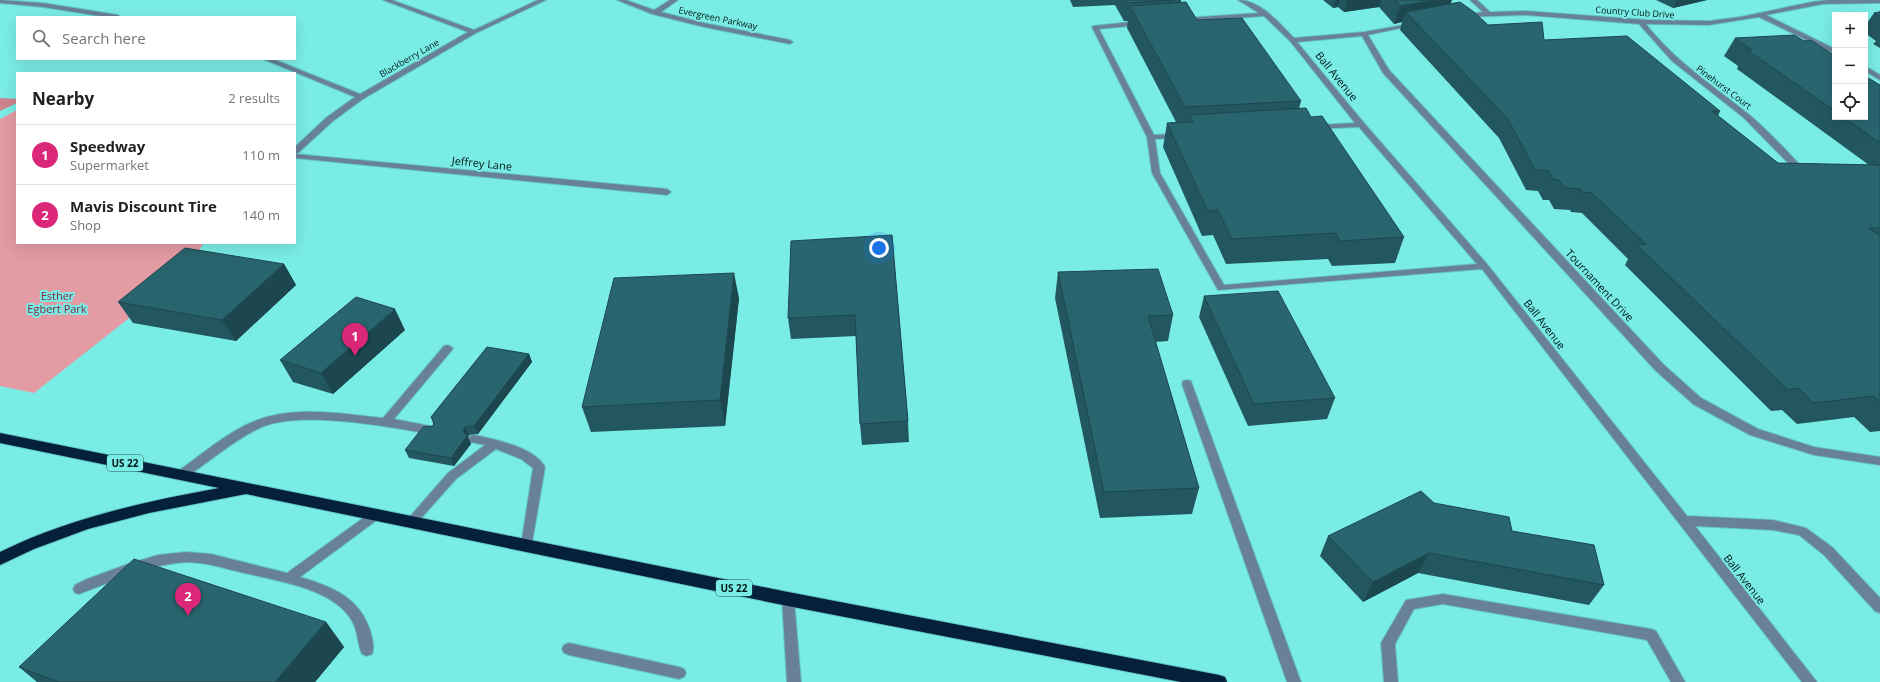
<!DOCTYPE html>
<meta charset="utf-8">
<style>
:root{--surface:#fff;--page:#f6f6f6;--text:#202124;--muted:#757577;--line:#e0e0e0;--accent:#db2777}
body{margin:0;font-family:"Open Sans",sans-serif;background:var(--page);color:var(--text)}
.controls{position:absolute;right:12px;top:12px;display:grid;overflow:hidden;border-radius:0px;box-shadow:0 4px 16px #0002}
.controls button{width:36px;height:36px;display:grid;place-items:center;padding:0;border:0;border-bottom:1px solid var(--line);background:var(--surface);color:var(--text);font:20px sans-serif}
.you{position:absolute;left:879px;top:248px;width:14px;height:14px;margin:-10px;border:3px solid #fff;border-radius:50%;background:#1a73e8;box-shadow:0 0 0 6px #1a73e833}
.badge{display:grid;place-items:center;width:26px;height:26px;border-radius:50%;background:var(--accent);color:#fff;font-size:13px;font-weight:700}
.pin{position:absolute;translate:-50% -33px;filter:drop-shadow(0 1px 2px #0008)}
.pin::after{content:'';position:absolute;top:21px;width:14px;height:12px;background:inherit;clip-path:polygon(0 0,100% 0,50% 100%)}
.list{margin:0;padding:0;list-style:none}
h2{display:flex;justify-content:space-between;align-items:center;height:52px;margin:0;padding:0 16px;font-size:17px}
h2 small{font-size:13px;font-weight:400;color:var(--muted)}
.list li{display:grid;grid-template-columns:26px 1fr auto;gap:12px;align-items:center;box-sizing:border-box;height:60px;padding:0 16px;border-top:1px solid var(--line)}
.list b{display:block;font-size:15px;white-space:nowrap}
.list p{margin:0;font-size:13px;white-space:nowrap;color:var(--muted)}
.list em{font-size:13px;font-style:normal;color:var(--muted)}
.icon{flex:none;width:22px;height:22px;fill:none;stroke:currentColor;stroke-width:2;stroke-linecap:round;stroke-linejoin:round}
.map{position:relative;flex:none;width:1880px;height:682px;overflow:hidden}
.search{position:absolute;background:var(--surface);box-shadow:0 4px 16px #0002;left:16px;top:16px;width:280px;height:44px;display:flex;align-items:center;gap:10px;box-sizing:border-box;padding:0 14px;border-radius:0px;color:var(--muted);font-size:15px}
.panel{position:absolute;background:var(--surface);box-shadow:0 4px 16px #0002;left:16px;top:72px;width:280px;height:172px;border-radius:0px}
.map>svg:first-child{display:block}
.green{fill:#e39ba4}
.forest{fill:#ce838d}
.lines{fill:none;stroke-linecap:round;stroke-linejoin:round}
.minor-casing{stroke:#64c6c1;stroke-width:2}
.highway-casing{stroke:#64c6c1;stroke-width:2}
.minor{fill:#698099;fill-rule:evenodd}
.highway{fill:#04203c;fill-rule:evenodd}
.wall{fill:#23575f}
.shaded-wall{fill:#1d474e}
.building{fill:#29656f;stroke:#1d474e}
.labels{text-anchor:middle;dominant-baseline:central;stroke-width:4;stroke-linejoin:round;paint-order:stroke}
.far-street-label{font-size:9px;fill:#011817;stroke:#7aece6}
.shield{fill:#7aece6;stroke:#255855;stroke-width:1}
.shield-label{font-size:10px;font-weight:bold;fill:#011817}
.street-label{font-size:11px;fill:#011817;stroke:#7aece6}
.park-label{font-size:11px;fill:#80273b;stroke:#7aece6}
</style>
<div class="map">
<svg width="1880" height="682" viewBox="0 0 1880 682">
<rect width="100%" height="100%" fill="#7aece6"/>
<polygon class="green" points="17,110 17,243 203,243 189,271 34,393 0,386 0,119"/>
<polygon class="forest" points="0,98 17,99 17,103 0,111"/>
<g class="lines">
<defs>
<g id="minor">
<polygon points="0,0 43,3 118,15 121,17 106,17 43,7 0,3"/>
<polygon points="383,0 392,0 474,30 538,0 546,0 476,33 363,99 333,121 298,153 295,153 295,147 327,117 355,97 263,59 273,59 360,94 468,32"/>
<polygon points="617,0 626,0 654,10 670,0 678,0 661,12 704,23 790,40 793,42 790,44 704,27 652,14"/>
<path d="M1238,0C1261,0 1279,23 1294,38L1364,32L1415,23V25L1368,35L1389,70L1664,365L1701,398L1758,429L1814,447L1880,457V465L1814,455L1750,435L1693,404L1656,371L1383,73L1362,36L1297,42L1364,123L1487,264L1687,516L1773,520L1806,528L1832,547L1880,598V613L1875,611L1824,555L1799,535L1773,530L1695,526L1817,682H1802L1482,269L1218,290L1152,173L1147,137L1092,27L1093,26L1140,21L1143,23L1140,25L1099,29L1154,135L1178,134L1182,136L1178,138L1155,139L1160,173L1224,285L1477,264L1359,127L1313,129V125H1316L1355,123L1290,41L1264,16L1184,22L1181,20L1184,18L1259,13Z"/>
<path d="M1470,0H1477L1490,12L1526,11L1648,20L1709,21L1740,17L1812,2L1829,0H1880V3L1823,4L1766,15L1835,49V54L1759,17L1709,25L1646,24C1673,59 1708,82 1742,109C1763,125 1781,145 1799,164L1800,166L1796,168H1793L1744,118L1672,61L1639,24L1526,15L1463,17V15L1483,12Z"/>
<polygon points="1865,66 1880,75 1880,80 1865,71"/>
<polygon points="295,154 667,189 671,192 667,195 295,158"/>
<path d="M448,345L453,348L452,350L394,419L435,427L436,430L435,433L431,434C389,427 301,410 262,427C235,439 211,461 186,477L182,478L178,477L176,474L178,471C203,454 227,432 255,421C295,405 342,414 383,418L444,346Z"/>
<polygon points="1187,380 1191,381 1192,384 1301,682 1287,682 1182,384 1183,381"/>
<path d="M474,435C494,439 534,447 545,467L531,549L527,550L523,549L521,545L533,468L521,459L496,449L456,479L416,524L412,526L408,524L406,521L448,473L485,445L470,442L468,439L470,436Z"/>
<path d="M377,509L381,511L383,514L381,517L300,577C331,586 359,597 370,630C372,638 375,647 372,654L367,656L362,654C356,641 359,628 348,615C327,587 272,580 240,572C226,569 212,564 198,563C189,562 180,562 171,564C138,568 110,583 79,594L75,593L73,589L75,585L87,579L131,563L158,555L186,552L211,554L287,573L373,511Z"/>
<polygon points="788,594 792,595 794,599 801,682 787,682 782,599 784,595"/>
<polygon points="1443,594 1651,629 1656,631 1685,682 1671,682 1647,640 1443,604 1414,609 1395,644 1398,682 1384,682 1381,643 1406,600"/>
<polygon points="569,643 679,667 684,669 686,673 684,677 679,679 569,655 564,653 562,649 564,645"/>
</g>
<path id="highway" d="M0,433L788,592L1219,675L1225,677L1227,682H1181L788,606L246,494L149,513L88,529L34,549L0,565V552C69,518 143,502 219,488L0,443Z"/>
</defs>
<use href="#minor" class="minor-casing"/>
<use href="#highway" class="highway-casing"/>
<use href="#minor" class="minor"/>
<use href="#highway" class="highway"/>
</g>
<g class="wall">
<polygon points="1070,0 1181,0 1181,2 1197,20 1301,101 1299,109 1311,117 1404,237 1395,263 1332,266 1328,259 1226,264 1213,235 1202,236 1163,147 1167,123 1176,122 1127,28 1128,21 1124,21 1115,5 1073,7"/>
<polygon points="1323,0 1452,0 1450,4 1488,25 1544,40 1720,111 1718,116 1778,163 1869,165 1737,69 1738,66 1724,56 1735,38 1804,41 1835,56 1835,117 1865,117 1880,85 1880,431 1870,432 1854,417 1797,424 1782,410 1771,411 1625,265 1628,259 1582,213 1571,212 1570,210 1554,209 1549,200 1543,200 1538,191 1526,190 1499,138 1400,30 1402,22 1394,24 1379,7 1344,12 1338,7 1333,8"/>
<polygon points="1656,0 1707,0 1673,8"/>
<polygon points="1880,10 1880,48 1873,44 1876,41 1865,33 1865,26 1874,13 1879,13"/>
<polygon points="892,235 908,421 909,442 862,445 860,424 856,336 791,339 788,318"/>
<polygon points="284,264 296,285 236,341 133,323 118,302"/>
<polygon points="1058,272 1173,315 1168,341 1155,342 1199,488 1192,514 1100,518 1055,298"/>
<polygon points="1204,296 1335,398 1327,419 1248,426 1199,317"/>
<polygon points="739,298 725,426 591,432 582,407"/>
<polygon points="405,330 333,394 293,382 280,360"/>
<polygon points="529,354 532,362 478,434 469,435 468,437 471,444 454,466 409,458 405,450 433,426 433,423 431,417"/>
<polygon points="1434,503 1512,531 1604,585 1589,605 1418,573 1363,602 1320,556 1328,536"/>
<polygon points="326,622 344,647 315,682 37,682 19,667"/>
</g>
<g class="shaded-wall">
<polygon points="1335,0 1340,0 1338,7 1333,8"/>
<polygon points="1347,0 1381,0 1379,7 1344,12"/>
<polygon points="1435,0 1452,0 1446,15 1406,12 1402,22 1394,24 1400,6"/>
<polygon points="1677,0 1707,0 1673,8"/>
<polygon points="284,264 296,285 236,341 222,320"/>
<polygon points="734,273 739,298 725,426 720,400"/>
<polygon points="395,309 405,330 333,394 321,373"/>
<polygon points="529,354 532,362 478,434 474,426"/>
<polygon points="465,427 469,435 468,437 471,444 454,466 451,458"/>
<polygon points="1429,553 1418,573 1363,602 1373,582"/>
<polygon points="326,622 344,647 315,682 275,682"/>
</g>
<g class="building">
<polygon points="1124,0 1173,0 1126,3"/>
<polygon points="1395,0 1435,0 1400,6"/>
<polygon points="1186,2 1197,20 1242,18 1301,101 1185,107 1130,6"/>
<polygon points="1460,2 1474,12 1488,25 1542,22 1544,40 1627,36 1720,111 1712,111 1778,163 1880,165 1880,228 1869,228 1880,236 1880,402 1873,396 1814,403 1799,388 1788,390 1637,245 1646,244 1592,193 1582,192 1580,189 1564,188 1559,180 1553,179 1548,170 1535,170 1508,119 1406,12"/>
<polygon points="1880,12 1880,17 1874,13"/>
<polygon points="1794,35 1804,41 1811,40 1835,56 1835,111 1747,50 1752,50 1735,38"/>
<polygon points="1865,76 1880,85 1880,143 1843,117 1865,117"/>
<polygon points="1306,108 1311,117 1322,116 1404,237 1340,241 1336,233 1232,239 1218,210 1208,211 1167,123 1193,122 1189,115"/>
<polygon points="892,235 908,421 860,424 855,315 788,318 791,241"/>
<polygon points="185,248 284,264 222,320 118,302"/>
<polygon points="1158,269 1173,315 1148,316 1199,488 1104,492 1058,272"/>
<polygon points="734,273 720,400 582,407 614,278"/>
<polygon points="1278,291 1335,398 1254,404 1204,296"/>
<polygon points="356,297 395,309 321,373 280,360"/>
<polygon points="487,347 529,354 474,426 465,427 463,432 467,436 451,458 405,450 423,427 433,426 434,422 431,417"/>
<polygon points="1421,491 1434,503 1509,517 1512,531 1594,545 1604,585 1429,553 1373,582 1328,536"/>
<polygon points="134,559 326,622 275,682 59,682 19,667"/>
</g>
<g class="labels">
<g class="far-street-label">
<text transform="translate(1635 12) rotate(4)">Country Club Drive</text>
<text transform="translate(718 18) rotate(12)">Evergreen Parkway</text>
<text transform="translate(409 58) rotate(-30)">Blackberry Lane</text>
<text transform="translate(1724 87) rotate(37)">Pinehurst Court</text>
</g>
<g class="shield">
<rect x="107" y="455" width="36" height="16" rx="3"/>
<rect x="716" y="580" width="36" height="16" rx="3"/>
</g>
<g class="shield-label">
<text x="125" y="463">US 22</text>
<text x="734" y="588">US 22</text>
</g>
<g class="street-label">
<text transform="translate(1337 76) rotate(51)">Ball Avenue</text>
<text transform="translate(482 163) rotate(6)">Jeffrey Lane</text>
<text transform="translate(1600 285) rotate(47)">Tournament Drive</text>
<text transform="translate(1545 324) rotate(52)">Ball Avenue</text>
<text transform="translate(1745 579) rotate(52)">Ball Avenue</text>
</g>
<g class="park-label">
<text x="57" y="295">Esther<tspan x="57" dy="13">Egbert Park</tspan></text>
</g>
</g>
</svg>
<div class="controls">
<button>+</button>
<button>−</button>
<button><svg class="icon" aria-label="locate" viewBox="0 0 24 24"><circle cx="12" cy="12" r="6"/><path d="M12 2v4M12 18v4M2 12h4M18 12h4"/></svg></button>
</div>
<div class="you"></div>
<div class="pin badge" style="left:355px;top:356px">1</div>
<div class="pin badge" style="left:188px;top:616px">2</div>
<div class="search"><svg class="icon" aria-label="search" viewBox="0 0 24 24"><circle cx="10" cy="10" r="6"/><path d="M15 15l6 6"/></svg>Search here</div>
<section class="panel">
<h2>Nearby<small>2 results</small></h2>
<ul class="list">
<li><span class="badge">1</span><div><b>Speedway</b><p>Supermarket</p></div><em>110 m</em></li>
<li><span class="badge">2</span><div><b>Mavis Discount Tire</b><p>Shop</p></div><em>140 m</em></li>
</ul>
</section>
</div>
